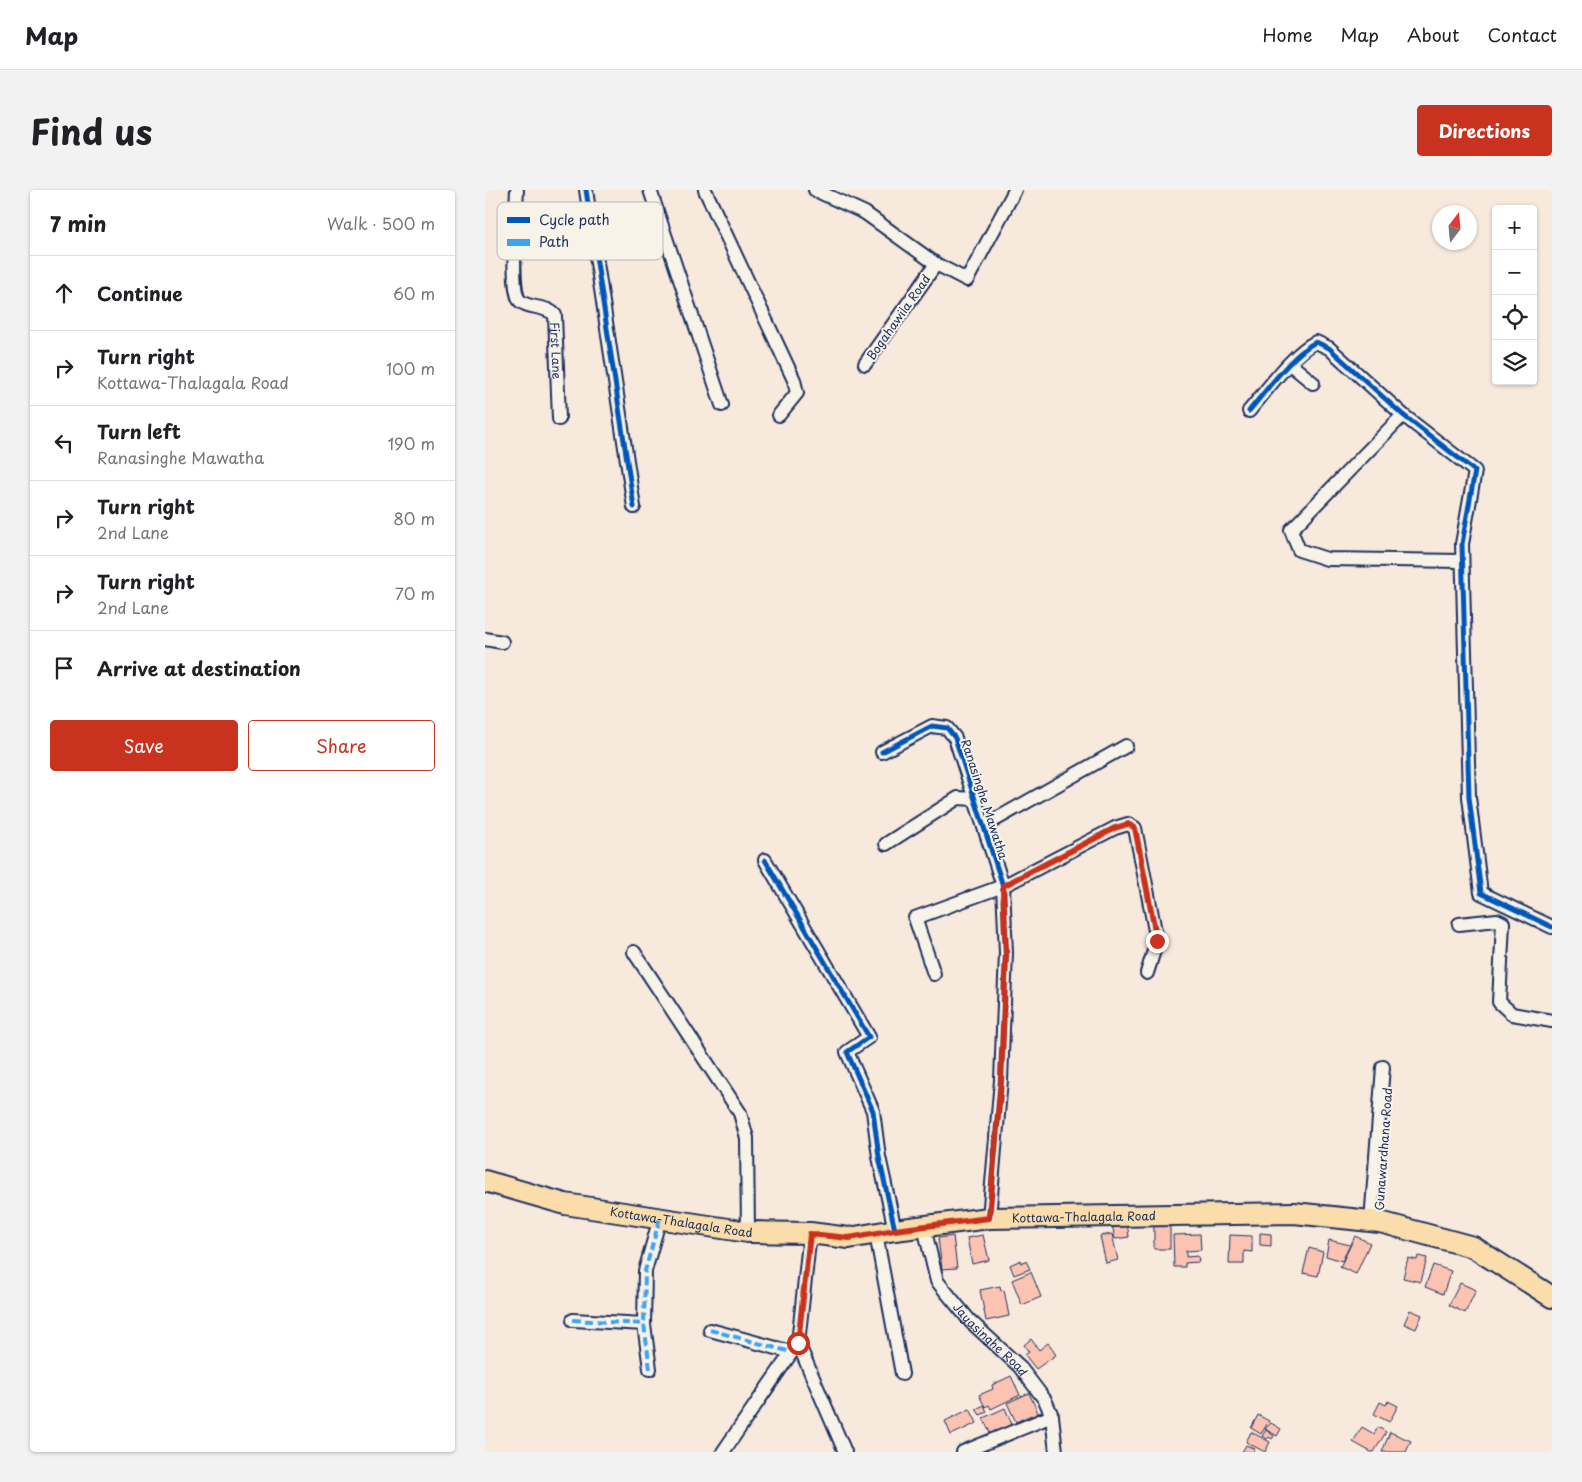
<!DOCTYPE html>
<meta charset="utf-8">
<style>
:root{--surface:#fff;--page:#f2f2f2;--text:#202124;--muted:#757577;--line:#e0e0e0;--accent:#c8321e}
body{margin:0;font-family:"Playpen Sans",sans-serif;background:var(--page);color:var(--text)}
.controls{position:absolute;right:15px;top:15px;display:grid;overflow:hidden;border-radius:5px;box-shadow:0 1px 4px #0004}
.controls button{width:45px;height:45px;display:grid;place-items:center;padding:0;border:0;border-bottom:1px solid var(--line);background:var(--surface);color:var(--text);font:25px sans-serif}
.compass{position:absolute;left:947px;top:15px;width:45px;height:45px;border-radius:50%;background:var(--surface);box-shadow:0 1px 4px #0004;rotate:16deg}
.stop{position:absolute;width:15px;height:15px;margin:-11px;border:4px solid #c8321e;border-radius:50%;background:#fff}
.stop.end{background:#c8321e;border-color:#fff;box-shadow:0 1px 5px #0008}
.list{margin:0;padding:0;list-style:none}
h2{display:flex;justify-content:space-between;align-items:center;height:65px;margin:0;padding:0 20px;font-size:21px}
h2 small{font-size:16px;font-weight:400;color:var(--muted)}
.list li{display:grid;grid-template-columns:32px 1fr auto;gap:15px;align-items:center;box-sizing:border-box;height:75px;padding:0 20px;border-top:1px solid var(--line)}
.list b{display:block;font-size:19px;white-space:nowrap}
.list p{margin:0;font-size:16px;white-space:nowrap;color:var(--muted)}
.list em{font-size:16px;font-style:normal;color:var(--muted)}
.actions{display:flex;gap:10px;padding:15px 20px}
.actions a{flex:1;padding:11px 0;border:1px solid var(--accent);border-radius:5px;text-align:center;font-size:18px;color:var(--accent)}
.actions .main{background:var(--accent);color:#fff}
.icon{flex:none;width:28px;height:28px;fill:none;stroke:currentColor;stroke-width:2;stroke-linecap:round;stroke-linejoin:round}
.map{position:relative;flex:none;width:1067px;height:1262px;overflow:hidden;border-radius:5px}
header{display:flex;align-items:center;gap:30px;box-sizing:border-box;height:70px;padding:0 25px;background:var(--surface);border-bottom:1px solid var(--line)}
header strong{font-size:24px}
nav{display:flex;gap:28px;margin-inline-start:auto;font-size:18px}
.intro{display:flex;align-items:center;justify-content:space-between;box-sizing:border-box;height:120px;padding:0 30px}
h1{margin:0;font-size:35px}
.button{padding:12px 22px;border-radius:5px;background:var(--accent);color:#fff;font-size:18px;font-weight:700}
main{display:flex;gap:30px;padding:0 30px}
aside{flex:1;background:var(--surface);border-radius:5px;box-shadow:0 1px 4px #0004}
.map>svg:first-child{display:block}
.building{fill:#fcc3b2;stroke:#1b2f5e}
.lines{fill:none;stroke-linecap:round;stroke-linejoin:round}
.street-casing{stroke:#1b2f5e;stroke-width:16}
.primary-casing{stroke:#1b2f5e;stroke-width:24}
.street{stroke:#f7f3e8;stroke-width:12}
.primary{stroke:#faddab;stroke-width:20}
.quiet{stroke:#3da3ed;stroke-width:4;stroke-dasharray:8 4;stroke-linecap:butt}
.cycleway-casing{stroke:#f7f3e8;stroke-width:8}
.cycleway{stroke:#0057b8;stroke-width:5}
.route{stroke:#c8321e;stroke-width:6}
.labels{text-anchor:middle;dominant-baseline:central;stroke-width:4;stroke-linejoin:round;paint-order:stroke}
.street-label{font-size:12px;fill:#1b2f5e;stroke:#f7f3e8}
.key{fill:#f7f3e8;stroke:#b5b8bf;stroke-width:1}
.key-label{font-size:14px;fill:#1b2f5e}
</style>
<header>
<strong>Map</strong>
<nav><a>Home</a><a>Map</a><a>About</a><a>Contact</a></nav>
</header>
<div class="intro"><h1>Find us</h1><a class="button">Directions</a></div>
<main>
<aside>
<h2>7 min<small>Walk · 500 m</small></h2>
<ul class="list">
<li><svg class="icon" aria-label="ahead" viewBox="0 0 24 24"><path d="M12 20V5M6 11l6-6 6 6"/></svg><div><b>Continue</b></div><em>60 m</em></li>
<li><svg class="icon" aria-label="right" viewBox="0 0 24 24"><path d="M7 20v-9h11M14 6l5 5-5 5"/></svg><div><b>Turn right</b><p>Kottawa-Thalagala Road</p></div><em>100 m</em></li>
<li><svg class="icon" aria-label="left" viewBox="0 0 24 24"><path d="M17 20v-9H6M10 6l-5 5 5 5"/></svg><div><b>Turn left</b><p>Ranasinghe Mawatha</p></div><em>190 m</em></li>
<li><svg class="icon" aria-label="right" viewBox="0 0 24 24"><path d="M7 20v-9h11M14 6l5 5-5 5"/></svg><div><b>Turn right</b><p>2nd Lane</p></div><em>80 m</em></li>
<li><svg class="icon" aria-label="right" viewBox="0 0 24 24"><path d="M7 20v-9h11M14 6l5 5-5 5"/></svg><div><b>Turn right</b><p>2nd Lane</p></div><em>70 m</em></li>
<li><svg class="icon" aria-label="arrive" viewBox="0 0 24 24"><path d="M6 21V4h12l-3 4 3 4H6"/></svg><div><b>Arrive at destination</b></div></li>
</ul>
<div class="actions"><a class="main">Save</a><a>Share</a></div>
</aside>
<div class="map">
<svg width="1067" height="1262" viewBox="0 0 1067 1262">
<rect width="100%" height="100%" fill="#f8e9dd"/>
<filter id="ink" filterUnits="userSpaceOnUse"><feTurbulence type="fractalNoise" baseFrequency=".02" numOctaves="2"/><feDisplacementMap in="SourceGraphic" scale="10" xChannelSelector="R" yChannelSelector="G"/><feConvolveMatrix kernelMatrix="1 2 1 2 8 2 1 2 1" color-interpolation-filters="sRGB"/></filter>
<g filter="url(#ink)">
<g class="building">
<polygon points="642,1032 644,1047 630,1049 627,1034"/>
<rect x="669" y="1035" width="16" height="24"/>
<polygon points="775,1043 786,1044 786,1056 775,1055"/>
<polygon points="627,1044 633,1070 621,1073 615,1046"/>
<polygon points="715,1044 716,1060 701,1061 701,1067 713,1066 714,1072 700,1073 700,1077 689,1077 688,1045"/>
<polygon points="498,1045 504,1070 487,1074 482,1048"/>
<polygon points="745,1045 767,1046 767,1062 759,1061 759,1074 744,1074"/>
<polygon points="468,1046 472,1078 457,1079 453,1048"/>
<polygon points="870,1046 885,1053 871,1084 855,1077"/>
<polygon points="844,1050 865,1055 857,1071 841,1066"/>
<polygon points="824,1058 838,1062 833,1086 818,1083"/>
<polygon points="933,1066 942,1068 936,1092 918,1088 923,1068 932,1070"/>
<polygon points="536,1070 536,1073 541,1071 545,1079 529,1085 525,1075"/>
<polygon points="948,1075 966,1081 958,1104 940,1097"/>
<polygon points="546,1082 556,1107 537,1115 527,1090"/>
<polygon points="975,1093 991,1100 980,1123 964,1115"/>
<polygon points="515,1096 516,1101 519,1100 524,1126 501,1131 495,1100"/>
<polygon points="925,1120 937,1125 931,1139 919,1134"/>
<polygon points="546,1149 554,1160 563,1153 571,1165 551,1179 540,1165 544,1162 539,1155"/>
<polygon points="526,1186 535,1205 506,1219 504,1215 500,1217 494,1205 508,1199 507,1195"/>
<polygon points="544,1203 555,1227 548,1230 546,1225 531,1232 522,1213"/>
<polygon points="903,1211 913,1216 904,1232 889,1224 895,1212 901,1215"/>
<polygon points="499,1215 502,1222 495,1225 491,1219"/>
<polygon points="520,1218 528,1237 507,1247 498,1228"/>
<polygon points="485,1219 492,1233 466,1245 460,1231"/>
<polygon points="773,1225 784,1231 776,1244 766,1238"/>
<polygon points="786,1233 796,1239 792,1246 780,1239"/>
<polygon points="877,1237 889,1244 893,1237 901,1242 889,1262 886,1262 868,1252"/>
<polygon points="781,1240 789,1246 787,1249 784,1247 782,1249 777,1246"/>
<polygon points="766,1242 785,1252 780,1262 761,1252"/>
<polygon points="905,1242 926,1251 921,1262 897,1262"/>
<polygon points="761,1255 770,1259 768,1262 757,1262"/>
</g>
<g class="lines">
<defs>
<g id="street">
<path id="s1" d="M32,0C31,17 25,102 35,111C44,119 61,115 70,125L74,229"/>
<polyline points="101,0 149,317"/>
<polyline points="165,0 237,215"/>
<polyline points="220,0 309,190 312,203 294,225"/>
<polyline points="330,0 380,23 451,74 380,174"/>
<polyline points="451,74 482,90 530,0"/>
<polyline points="805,174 828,193"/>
<path d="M764,221C781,201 809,162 831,152L844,158L918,225L990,281L977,354L984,607L996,703L1067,737"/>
<polyline points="918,225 806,340 814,360 842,369 977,371"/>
<polyline points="0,449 17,452"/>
<polyline points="397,562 447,536 462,538 470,548 518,696 521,763 516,890 504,1028"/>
<polyline points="499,636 641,556"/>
<polyline points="401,654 473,608 489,609"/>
<polyline points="280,670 384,847 362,862 388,921 394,967 410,1040"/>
<polyline points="974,734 1012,730 1018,733 1014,812 1027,824 1067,831"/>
<polyline points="149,762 255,923 262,948 263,1042"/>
<polyline points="449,784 430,728 518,696 630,638 643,634 650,638 672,751 662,783"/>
<polyline points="886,1031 898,877"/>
<path id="s2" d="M439,1037L452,1091L485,1131L534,1176L560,1210L567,1226L571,1262"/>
<polyline points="391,1044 417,1184"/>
<polyline points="88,1130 159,1134"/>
<polyline points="225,1140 306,1162"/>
<polyline points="313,1153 360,1262"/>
<polyline points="165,1179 159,1134 160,1081 175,1028"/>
<polyline points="238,1262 313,1153 325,1043"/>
<polyline points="478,1262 567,1226"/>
</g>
<g id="primary">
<path id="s3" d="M0,991L80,1014L263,1042L325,1043L364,1048L410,1040L504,1028L809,1023L895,1032L988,1057L1067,1107"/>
</g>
</defs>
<use href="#street" class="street-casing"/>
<use href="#primary" class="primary-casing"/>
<use href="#street" class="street"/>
<use href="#primary" class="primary"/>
<g class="quiet">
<polyline points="88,1130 159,1134"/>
<polyline points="225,1140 306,1162"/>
<polyline points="165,1179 159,1134 160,1081 175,1028"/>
</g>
<defs>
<g id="cycleway">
<polyline points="101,0 149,317"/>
<path d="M764,221C781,201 809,162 831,152L844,158L918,225L990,281L977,354L984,607L996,703L1067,737"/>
<polyline points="397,562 447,536 462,538 470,548 518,696 521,763 516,890 504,1028"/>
<polyline points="280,670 384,847 362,862 388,921 394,967 410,1040"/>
</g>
</defs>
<use href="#cycleway" class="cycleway-casing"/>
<use href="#cycleway" class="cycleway"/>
</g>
</g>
<g class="lines" filter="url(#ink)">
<polyline class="route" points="313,1153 325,1044 364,1048 410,1040 504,1028 516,890 521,764 518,696 630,638 643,634 650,638 672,751"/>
</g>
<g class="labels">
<g class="street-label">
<text transform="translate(413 127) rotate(-55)">Bogahawila Road</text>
<text stroke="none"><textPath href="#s1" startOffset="186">First Lane</textPath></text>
<text transform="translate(500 609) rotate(72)">Ranasinghe Mawatha</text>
<text transform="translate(898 959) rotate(-86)">Gunawardhana Road</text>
<text stroke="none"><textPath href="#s3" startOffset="606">Kottawa-Thalagala Road</textPath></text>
<text stroke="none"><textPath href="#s3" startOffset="201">Kottawa-Thalagala Road</textPath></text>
<text stroke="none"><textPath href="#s2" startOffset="135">Jayasinghe Road</textPath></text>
</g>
</g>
<rect x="12" y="12" width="166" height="58" rx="8" class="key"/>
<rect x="22" y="27" width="23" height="6" fill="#0057b8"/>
<rect x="22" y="49" width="23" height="7" fill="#3da3ed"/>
<g class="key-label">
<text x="54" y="35">Cycle path</text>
<text x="54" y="57">Path</text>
</g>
</svg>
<div class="controls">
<button>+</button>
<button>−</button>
<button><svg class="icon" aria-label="locate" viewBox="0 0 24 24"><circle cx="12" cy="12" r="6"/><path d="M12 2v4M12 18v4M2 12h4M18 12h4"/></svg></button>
<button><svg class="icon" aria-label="layers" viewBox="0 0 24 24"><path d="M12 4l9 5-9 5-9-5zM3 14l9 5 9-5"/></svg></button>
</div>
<svg class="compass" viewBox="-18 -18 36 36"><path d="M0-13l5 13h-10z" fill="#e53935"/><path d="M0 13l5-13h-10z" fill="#757577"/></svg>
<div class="stop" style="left:313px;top:1153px"></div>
<div class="stop end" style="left:672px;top:751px"></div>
</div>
</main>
